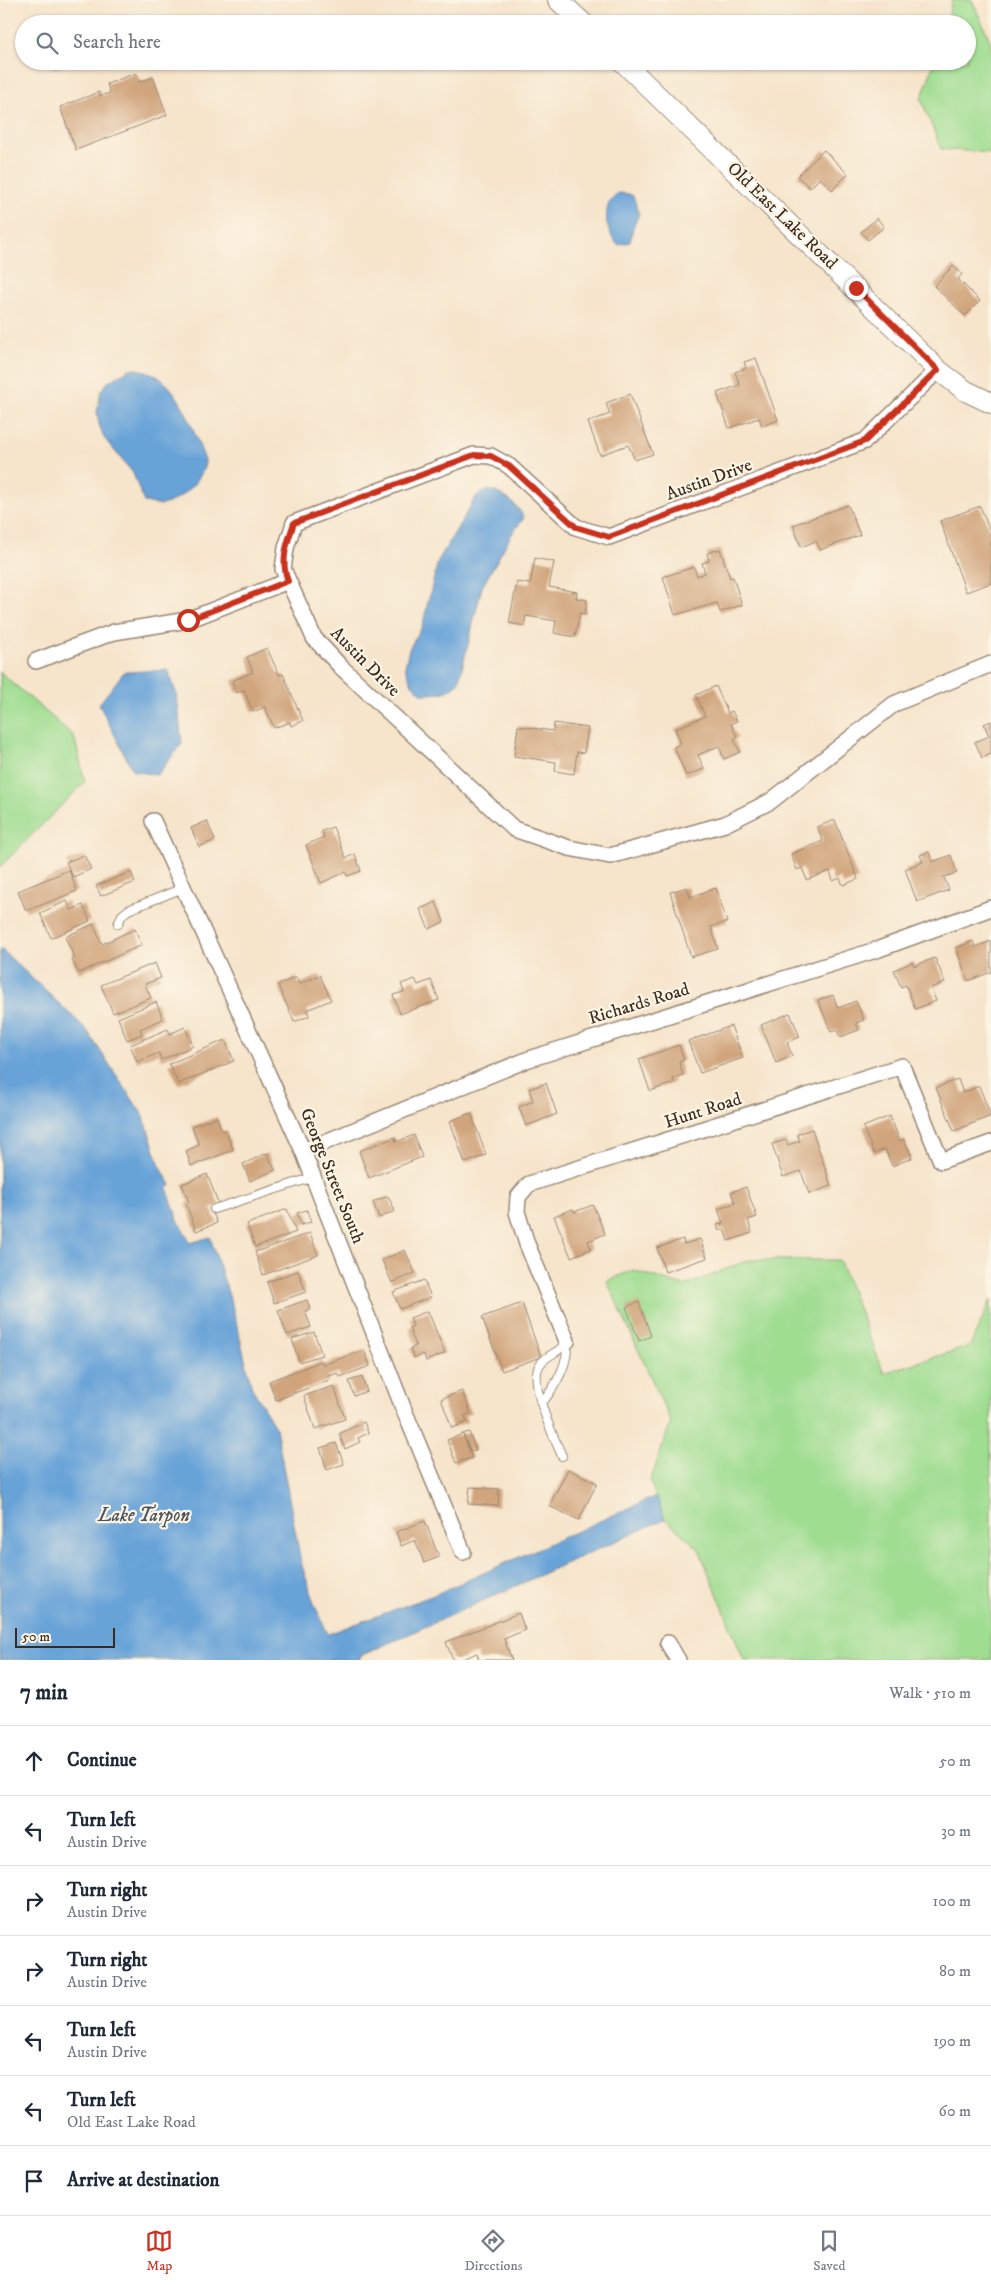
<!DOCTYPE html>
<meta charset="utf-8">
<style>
:root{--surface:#fff;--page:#f2f2f3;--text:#1f2937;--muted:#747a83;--line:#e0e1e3;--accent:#c8321e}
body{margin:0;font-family:"IM FELL DW Pica",serif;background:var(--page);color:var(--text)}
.scale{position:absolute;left:15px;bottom:12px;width:100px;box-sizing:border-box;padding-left:5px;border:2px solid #3b2a1e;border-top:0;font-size:14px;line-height:18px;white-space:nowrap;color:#3b2a1e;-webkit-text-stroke:4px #fcf5e5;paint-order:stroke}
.stop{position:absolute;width:15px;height:15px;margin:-11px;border:4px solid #c8321e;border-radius:50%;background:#fff}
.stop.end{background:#c8321e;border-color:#fff;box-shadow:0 1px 5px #0008}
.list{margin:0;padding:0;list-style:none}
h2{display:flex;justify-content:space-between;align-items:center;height:65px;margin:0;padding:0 20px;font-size:21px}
h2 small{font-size:16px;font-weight:400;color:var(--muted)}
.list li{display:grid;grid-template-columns:32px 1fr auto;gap:15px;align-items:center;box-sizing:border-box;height:70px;padding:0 20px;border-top:1px solid var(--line)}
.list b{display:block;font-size:19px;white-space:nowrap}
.list p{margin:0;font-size:16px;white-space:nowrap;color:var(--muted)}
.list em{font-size:16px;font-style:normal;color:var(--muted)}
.icon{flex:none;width:28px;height:28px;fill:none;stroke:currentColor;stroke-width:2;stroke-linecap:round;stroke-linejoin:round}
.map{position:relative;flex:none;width:991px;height:1660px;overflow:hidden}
.search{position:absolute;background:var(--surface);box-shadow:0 1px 4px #0004;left:15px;right:15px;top:15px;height:55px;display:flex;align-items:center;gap:12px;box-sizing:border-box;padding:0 18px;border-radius:28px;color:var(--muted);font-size:19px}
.sheet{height:555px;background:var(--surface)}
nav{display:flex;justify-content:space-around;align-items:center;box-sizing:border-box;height:70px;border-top:1px solid var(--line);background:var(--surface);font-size:14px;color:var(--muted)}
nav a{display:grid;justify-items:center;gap:2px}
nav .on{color:var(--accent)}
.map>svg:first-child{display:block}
.green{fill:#9fdd91;stroke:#6d8458}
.water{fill:#67a3d8;stroke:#51667b}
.building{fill:#d0a47b}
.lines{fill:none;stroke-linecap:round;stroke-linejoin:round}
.lane-casing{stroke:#988774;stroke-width:10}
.street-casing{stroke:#988774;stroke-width:18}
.secondary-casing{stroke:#988774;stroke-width:22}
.lane{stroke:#fff;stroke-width:8}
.street{stroke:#fff;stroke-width:15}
.secondary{stroke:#fff;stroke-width:20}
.route{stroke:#c8321e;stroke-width:6}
.labels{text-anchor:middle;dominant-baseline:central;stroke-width:4.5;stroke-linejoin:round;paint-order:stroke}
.street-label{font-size:18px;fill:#3b2a1e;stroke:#fcf5e5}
.water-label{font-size:19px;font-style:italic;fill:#4a545f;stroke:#fcf5e5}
</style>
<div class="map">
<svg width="991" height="1660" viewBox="0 0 991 1660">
<rect width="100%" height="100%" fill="#fcf5e5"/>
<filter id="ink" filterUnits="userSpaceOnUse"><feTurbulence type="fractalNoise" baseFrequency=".02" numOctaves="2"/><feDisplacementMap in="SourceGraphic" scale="10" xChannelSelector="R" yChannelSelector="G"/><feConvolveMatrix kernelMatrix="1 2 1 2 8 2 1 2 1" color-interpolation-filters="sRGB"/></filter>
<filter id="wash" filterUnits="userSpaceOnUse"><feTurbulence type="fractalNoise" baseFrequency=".0096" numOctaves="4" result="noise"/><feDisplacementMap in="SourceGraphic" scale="20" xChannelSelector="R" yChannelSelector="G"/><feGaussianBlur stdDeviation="1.12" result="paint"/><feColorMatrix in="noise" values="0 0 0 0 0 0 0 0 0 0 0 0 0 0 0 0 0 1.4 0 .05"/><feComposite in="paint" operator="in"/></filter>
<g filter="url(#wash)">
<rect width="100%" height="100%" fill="#f6e4cb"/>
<g class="green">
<polygon points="952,0 972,0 991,43 991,153 941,149 921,99 935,61 967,61 967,24 947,24"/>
<polygon points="0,672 74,736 85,782 0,867"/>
<polygon points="749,1260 839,1260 884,1373 970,1346 991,1300 991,1660 744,1660 699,1549 665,1519 650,1482 671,1422 607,1281 633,1270 684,1286"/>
</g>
<g class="water">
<path d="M619,193L629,194L633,196L639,214L633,227L630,242L618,245C605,232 600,203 619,193Z"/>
<path d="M130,369C176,367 191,426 205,460C206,478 177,504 160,505C155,505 149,502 144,502L133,473L104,438L99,424L97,412L101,391L108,382Z"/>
<path d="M489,490C503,494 518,504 524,518L513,532L482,587L459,681C451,694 436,694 422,694L412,684L405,667L409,649L422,627L438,561L477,495Z"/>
<polygon points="168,670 177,695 182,744 157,775 133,771 99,704 124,672"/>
<polygon points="0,948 86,1029 144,1117 160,1166 171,1185 167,1188 178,1220 190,1243 210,1237 232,1305 252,1388 276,1428 301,1562 315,1606 328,1634 434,1595 656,1496 665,1519 360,1656 360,1660 0,1660"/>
</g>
<g id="blocks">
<g class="building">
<polygon points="51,61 75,61 54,69"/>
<polygon points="136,73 140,82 153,77 167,115 76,150 60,107 99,92 100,96 110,93 107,84"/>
<polygon points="824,150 848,174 832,190 820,178 810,188 797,176"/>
<polygon points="877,218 884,227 868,240 861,232"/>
<polygon points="953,266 962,274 958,279 980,301 965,316 934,286"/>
<polygon points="756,358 778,420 762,426 759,418 729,428 717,393 740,385 735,372 746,368 744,362"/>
<polygon points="630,394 653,454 635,460 628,445 600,455 588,422 610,414 606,403"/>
<polygon points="848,505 860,535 820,550 816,541 801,547 793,525"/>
<polygon points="980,506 989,529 991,528 991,583 966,592 940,521"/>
<polygon points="720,549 730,578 733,577 742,605 720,612 717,603 675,615 663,577 694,567 697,576 705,573 702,563 709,561 707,553"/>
<polygon points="535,558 554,562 549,587 577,592 576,598 587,600 585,614 580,613 575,637 554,633 556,621 526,616 524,626 509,623 517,582 530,584"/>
<polygon points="267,648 279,675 283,674 303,721 291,726 290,722 274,728 265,707 253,712 244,690 237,693 232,681 253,672 247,657"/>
<polygon points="716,686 728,713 732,711 737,721 731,724 738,738 734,739 740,752 724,759 719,746 698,755 704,769 686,776 674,747 681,743 675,729 705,716 696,695"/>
<polygon points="991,721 991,754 982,758 975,742 989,736 984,724"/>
<polygon points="554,723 588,728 584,753 577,752 574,774 555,771 556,762 514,756 518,726 553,731"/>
<polygon points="835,820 858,879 843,885 840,878 833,881 830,871 807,880 802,868 797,870 791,854 823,841 817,827"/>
<polygon points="207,821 215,840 199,847 191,828"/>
<polygon points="333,827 346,858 355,854 361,871 347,876 346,872 321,883 306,845 324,837 322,831"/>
<polygon points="929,852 932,862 951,855 957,873 944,877 949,890 917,902 905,869 923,862 920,855"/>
<polygon points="84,855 91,869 73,877 66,862"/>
<polygon points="69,870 77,891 26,911 18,891"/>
<polygon points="131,872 135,882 101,896 96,886"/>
<polygon points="687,887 690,897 716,888 727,922 711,927 718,949 691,957 670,892"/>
<polygon points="67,901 71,910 83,905 90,921 51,938 40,913"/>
<polygon points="436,902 444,922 429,929 420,909"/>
<polygon points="93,924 102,944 135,929 142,945 79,973 72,960 75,958 65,937"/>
<polygon points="973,941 975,947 991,941 991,972 968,981 956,948"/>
<polygon points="935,958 945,982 931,988 936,1001 915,1009 906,985 901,987 894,970 913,962 914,966"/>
<polygon points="155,963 161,978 145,984 151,998 113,1013 101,985"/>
<polygon points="320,975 331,1000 307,1010 309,1016 294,1022 278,985 296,977 299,984"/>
<polygon points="415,979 418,985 431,980 439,1000 400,1014 393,995 404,992 401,984"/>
<polygon points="833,995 838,1008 856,1001 864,1020 856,1023 859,1030 840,1037 837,1030 831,1032 818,1000"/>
<polygon points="156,1002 163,1019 140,1029 142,1034 127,1040 118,1018"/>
<polygon points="790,1013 800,1037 787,1042 792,1056 776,1063 761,1025"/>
<polygon points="731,1026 743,1058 700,1073 688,1041"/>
<polygon points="185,1027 193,1046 161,1060 159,1053 137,1062 130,1045 168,1029 170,1034"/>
<polygon points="225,1040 234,1061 178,1084 169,1064"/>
<polygon points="679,1045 684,1060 679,1062 683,1075 673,1079 674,1083 650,1091 639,1059"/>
<polygon points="958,1079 963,1093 979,1086 991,1116 954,1131 936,1088"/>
<polygon points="546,1083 557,1114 526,1126 519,1107 533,1101 529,1089"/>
<polygon points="471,1113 486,1155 465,1163 450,1121"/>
<polygon points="890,1116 900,1141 904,1139 912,1158 892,1166 885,1149 874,1154 863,1127"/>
<polygon points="217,1117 222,1131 226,1130 233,1150 191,1166 186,1151 199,1145 192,1126"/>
<polygon points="812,1129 831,1186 809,1194 801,1171 783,1177 772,1144 786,1140 788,1145 800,1141 797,1134"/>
<polygon points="414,1135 422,1157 369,1178 359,1151 395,1137 396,1142"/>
<polygon points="267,1153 275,1170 250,1181 243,1164"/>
<polygon points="207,1174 219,1205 211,1208 217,1223 196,1231 186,1204 189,1202 182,1184"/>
<polygon points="746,1187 757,1217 748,1220 752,1233 728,1241 724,1229 719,1231 717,1225 723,1223 718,1209 735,1203 731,1192"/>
<polygon points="388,1196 395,1211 379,1218 373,1202"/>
<polygon points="593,1205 605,1234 588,1241 591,1249 571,1257 554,1216 573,1209 574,1212"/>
<polygon points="287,1209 296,1232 255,1247 247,1224"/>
<polygon points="307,1210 311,1222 301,1225 297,1213"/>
<polygon points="310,1233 318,1255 263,1275 255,1252"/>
<polygon points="683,1239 684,1244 700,1239 707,1258 665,1272 657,1248"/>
<polygon points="405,1250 415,1273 392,1283 382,1260"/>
<polygon points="298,1271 306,1292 274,1303 267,1282"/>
<polygon points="424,1280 431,1297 400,1309 393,1292"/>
<polygon points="307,1300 310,1309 305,1311 311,1327 287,1335 278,1310"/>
<polygon points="639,1302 651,1336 639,1341 626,1307"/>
<polygon points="522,1303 541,1357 502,1371 482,1317"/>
<polygon points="428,1311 445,1353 426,1361 424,1354 414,1358 410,1349 416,1346 409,1328 413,1326 410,1318"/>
<polygon points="314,1332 322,1355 299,1362 292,1339"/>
<polygon points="364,1350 370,1366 340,1377 338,1373 328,1376 329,1380 276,1400 269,1381 322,1361 323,1365"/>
<polygon points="362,1377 367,1391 354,1396 349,1381"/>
<polygon points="334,1386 345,1419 315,1429 304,1396"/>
<polygon points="462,1391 471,1413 465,1416 467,1422 452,1428 441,1399"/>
<polygon points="364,1422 368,1433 358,1438 360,1442 345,1449 339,1434"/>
<polygon points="469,1432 476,1450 471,1452 463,1434"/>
<polygon points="463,1434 472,1458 456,1463 447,1440"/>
<polygon points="336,1443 344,1464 327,1470 320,1448"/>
<polygon points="568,1469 597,1483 579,1520 549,1506"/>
<polygon points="470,1487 499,1489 498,1506 468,1504"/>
<polygon points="425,1521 439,1557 424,1563 415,1540 401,1546 396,1532"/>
<polygon points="519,1613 525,1630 504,1639 512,1660 479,1660 477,1653 460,1660 453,1660 446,1642"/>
</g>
</g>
</g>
<g filter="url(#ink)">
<use href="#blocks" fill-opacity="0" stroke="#988774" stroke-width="1"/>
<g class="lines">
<defs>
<g id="lane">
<polyline points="118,924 122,915 128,910 183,888"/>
<polyline points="214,1209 314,1177"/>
<path d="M542,1403C556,1385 569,1364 567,1341"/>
<path d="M562,1456C554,1437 526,1380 541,1363C549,1353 559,1354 567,1341"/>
</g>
<g id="street">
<polyline points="938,370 865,441 609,537 576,527 509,466 491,456 474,455 294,523 286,548 283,569 314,638 341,667 514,829 569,848 610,856 725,824 771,801 894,704 991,664"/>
<polyline points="36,661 114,632 188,620 288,581"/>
<polyline points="153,821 303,1151 404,1410 463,1552"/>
<polyline points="303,1151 529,1059 879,949 991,908"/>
<polyline points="567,1341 527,1244 517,1212 518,1197 529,1184 902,1066 941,1161 991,1143"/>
<polyline points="668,1643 678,1660"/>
</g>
<g id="secondary">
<polyline points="558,0 584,24"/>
<polyline points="622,61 938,370 966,391 991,403"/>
</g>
</defs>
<use href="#lane" class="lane-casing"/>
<use href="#street" class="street-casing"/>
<use href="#secondary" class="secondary-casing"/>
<use href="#lane" class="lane"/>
<use href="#street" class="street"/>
<use href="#secondary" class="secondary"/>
</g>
</g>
<g class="lines" filter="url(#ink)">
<path class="route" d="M188,620L288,581C280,561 287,543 294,523L474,455L491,456L509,466L576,527L609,537L865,441L938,370L856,288"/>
</g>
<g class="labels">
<g class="street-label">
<text transform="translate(782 216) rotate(44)">Old East Lake Road</text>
<text transform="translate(709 480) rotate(-20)">Austin Drive</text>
<text transform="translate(365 662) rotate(45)">Austin Drive</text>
<text transform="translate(639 1004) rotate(-17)">Richards Road</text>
<text transform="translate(703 1111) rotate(-18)">Hunt Road</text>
<text transform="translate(332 1176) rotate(68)">George Street South</text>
</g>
<g class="water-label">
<text x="144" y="1515">Lake Tarpon</text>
</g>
</g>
</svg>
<div class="scale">50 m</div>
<div class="stop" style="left:188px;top:620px"></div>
<div class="stop end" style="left:856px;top:288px"></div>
<div class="search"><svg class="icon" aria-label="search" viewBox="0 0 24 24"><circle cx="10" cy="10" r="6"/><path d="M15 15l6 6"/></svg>Search here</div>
</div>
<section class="sheet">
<h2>7 min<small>Walk · 510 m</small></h2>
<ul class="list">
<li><svg class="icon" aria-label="ahead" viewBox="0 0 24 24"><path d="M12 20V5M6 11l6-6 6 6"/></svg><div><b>Continue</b></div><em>50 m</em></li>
<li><svg class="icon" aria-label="left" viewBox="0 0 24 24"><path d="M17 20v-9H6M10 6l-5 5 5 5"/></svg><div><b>Turn left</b><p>Austin Drive</p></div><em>30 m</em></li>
<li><svg class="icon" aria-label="right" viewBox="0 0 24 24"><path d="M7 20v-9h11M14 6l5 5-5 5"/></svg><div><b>Turn right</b><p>Austin Drive</p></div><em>100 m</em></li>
<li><svg class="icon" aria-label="right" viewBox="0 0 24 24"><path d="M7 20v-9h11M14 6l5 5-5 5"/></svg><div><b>Turn right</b><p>Austin Drive</p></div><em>80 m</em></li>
<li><svg class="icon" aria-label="left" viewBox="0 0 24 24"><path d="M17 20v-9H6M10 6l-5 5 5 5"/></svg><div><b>Turn left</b><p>Austin Drive</p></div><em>190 m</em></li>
<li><svg class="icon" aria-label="left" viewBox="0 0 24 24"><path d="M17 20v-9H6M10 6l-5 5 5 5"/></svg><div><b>Turn left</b><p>Old East Lake Road</p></div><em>60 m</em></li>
<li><svg class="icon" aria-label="arrive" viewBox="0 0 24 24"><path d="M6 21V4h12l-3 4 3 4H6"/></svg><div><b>Arrive at destination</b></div></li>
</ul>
</section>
<nav>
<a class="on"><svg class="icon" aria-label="map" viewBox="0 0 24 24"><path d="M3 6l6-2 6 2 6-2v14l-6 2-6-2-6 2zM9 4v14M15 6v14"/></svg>Map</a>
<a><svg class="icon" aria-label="directions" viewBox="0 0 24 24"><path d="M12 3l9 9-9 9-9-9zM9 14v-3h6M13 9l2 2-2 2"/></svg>Directions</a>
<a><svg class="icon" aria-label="saved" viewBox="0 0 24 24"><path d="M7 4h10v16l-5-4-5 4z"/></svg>Saved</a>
</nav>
